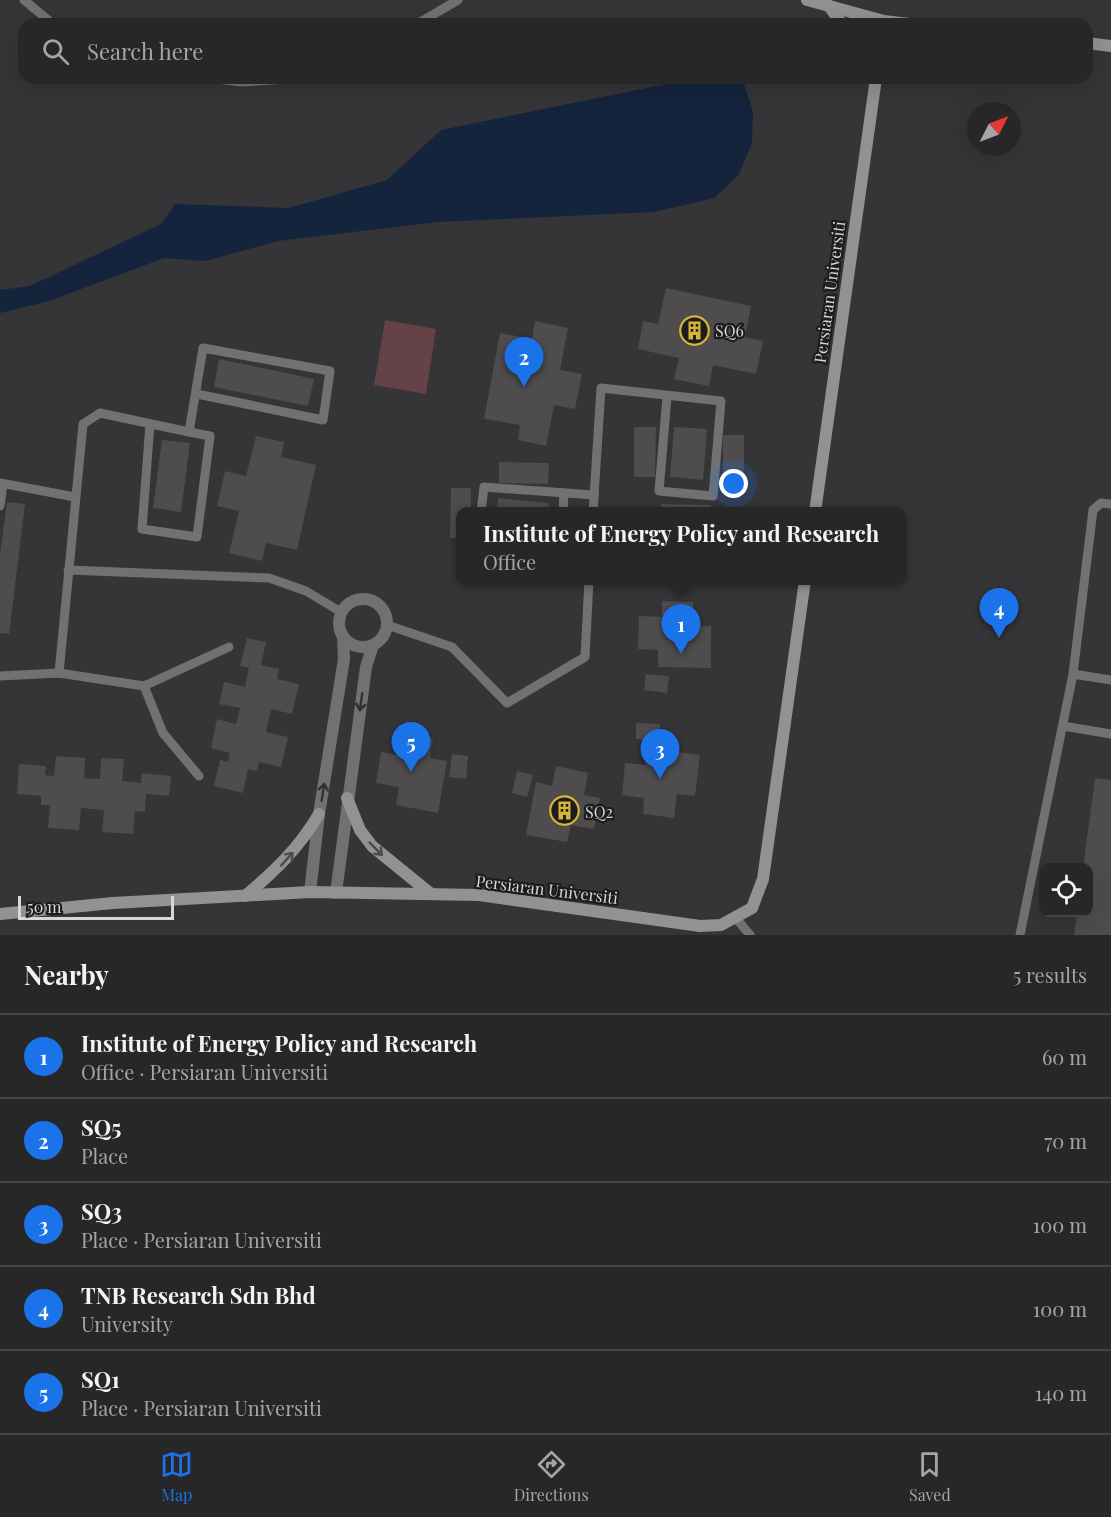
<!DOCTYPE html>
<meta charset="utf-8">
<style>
:root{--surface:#282728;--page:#343334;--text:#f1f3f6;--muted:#a5a5a8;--line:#444445;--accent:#1a73e8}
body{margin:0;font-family:"Playfair Display",serif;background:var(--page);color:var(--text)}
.controls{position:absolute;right:18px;bottom:18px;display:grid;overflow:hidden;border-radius:12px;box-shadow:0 6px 24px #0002}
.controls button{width:54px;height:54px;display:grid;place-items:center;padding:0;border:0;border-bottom:2px solid var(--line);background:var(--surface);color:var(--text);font:30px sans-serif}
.compass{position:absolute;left:967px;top:102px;width:54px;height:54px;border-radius:50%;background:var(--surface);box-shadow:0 6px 24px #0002;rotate:48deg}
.scale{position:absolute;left:18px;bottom:15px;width:156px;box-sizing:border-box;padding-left:6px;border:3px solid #d7d6d8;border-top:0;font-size:16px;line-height:21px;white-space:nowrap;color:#d7d6d8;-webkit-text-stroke:4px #1c1c1d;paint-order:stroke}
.you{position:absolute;left:734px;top:484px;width:21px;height:21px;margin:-15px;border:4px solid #fff;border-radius:50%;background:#1a73e8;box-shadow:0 0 0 9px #1a73e833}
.badge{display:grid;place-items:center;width:39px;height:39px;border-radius:50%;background:var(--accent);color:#fff;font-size:20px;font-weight:700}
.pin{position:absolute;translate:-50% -50px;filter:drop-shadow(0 2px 3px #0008)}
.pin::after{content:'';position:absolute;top:32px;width:21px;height:18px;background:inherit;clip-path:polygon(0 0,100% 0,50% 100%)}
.popup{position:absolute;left:456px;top:507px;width:450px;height:78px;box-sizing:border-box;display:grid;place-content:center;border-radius:12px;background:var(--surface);filter:drop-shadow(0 2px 4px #0005);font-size:20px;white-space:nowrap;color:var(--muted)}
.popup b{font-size:22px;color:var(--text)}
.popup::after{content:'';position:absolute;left:50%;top:100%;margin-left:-12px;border:12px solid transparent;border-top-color:var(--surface)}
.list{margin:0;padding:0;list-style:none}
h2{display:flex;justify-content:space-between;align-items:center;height:78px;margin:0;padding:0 24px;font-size:26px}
h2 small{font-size:20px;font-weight:400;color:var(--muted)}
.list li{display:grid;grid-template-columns:39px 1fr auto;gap:18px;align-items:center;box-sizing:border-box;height:84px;padding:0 24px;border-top:2px solid var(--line)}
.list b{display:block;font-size:22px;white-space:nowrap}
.list p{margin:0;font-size:20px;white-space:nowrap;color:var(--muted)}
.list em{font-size:20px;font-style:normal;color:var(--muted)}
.icon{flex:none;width:33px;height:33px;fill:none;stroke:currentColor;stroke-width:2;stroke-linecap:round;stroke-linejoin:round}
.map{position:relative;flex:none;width:1111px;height:935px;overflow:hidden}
.search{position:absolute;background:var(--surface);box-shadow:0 6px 24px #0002;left:18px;right:18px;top:18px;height:66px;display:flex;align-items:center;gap:15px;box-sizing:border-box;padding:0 21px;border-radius:18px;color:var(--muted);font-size:22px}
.sheet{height:498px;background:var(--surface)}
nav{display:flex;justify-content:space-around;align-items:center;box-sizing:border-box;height:84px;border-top:2px solid var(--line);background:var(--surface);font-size:16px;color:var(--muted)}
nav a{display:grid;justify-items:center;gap:3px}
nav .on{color:var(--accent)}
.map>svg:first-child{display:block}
.green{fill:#644247}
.water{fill:#14243c}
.building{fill:#4e4c4d}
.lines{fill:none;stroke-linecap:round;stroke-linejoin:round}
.lane{stroke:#717172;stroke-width:9}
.street{stroke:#717172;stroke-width:12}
.secondary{stroke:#929294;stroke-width:12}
.oneway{stroke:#313132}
.oneway2{stroke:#4b4b4d}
.labels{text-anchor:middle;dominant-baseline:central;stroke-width:4.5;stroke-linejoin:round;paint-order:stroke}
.street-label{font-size:16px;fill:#d7d6d8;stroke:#1c1c1d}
.poi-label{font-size:16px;fill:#d7d6d8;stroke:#1c1c1d;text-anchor:start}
</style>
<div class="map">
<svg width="1111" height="935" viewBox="0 0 1111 935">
<rect width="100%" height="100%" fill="#353436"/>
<polygon class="green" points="385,320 436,329 426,394 374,385"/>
<polygon class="water" points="696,78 742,78 753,112 752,143 739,174 715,198 654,212 437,222 278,241 205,261 164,258 49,301 0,313 0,290 30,286 161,224 175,204 289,208 387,180 441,130"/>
<g class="building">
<polygon points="666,288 751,306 745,337 763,341 756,374 713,365 709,386 674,379 679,358 638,349 643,321 658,324"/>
<polygon points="535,321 568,328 560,370 582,374 575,409 554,405 546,446 518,440 520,425 484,419 500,333 532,339"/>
<polygon points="219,359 314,379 308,406 214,387"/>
<polygon points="634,427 656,427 655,477 634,477"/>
<polygon points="674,427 707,429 703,480 670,477"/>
<rect x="723" y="435" width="21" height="49"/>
<polygon points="256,436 284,442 281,457 316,465 297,550 266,543 262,561 229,553 239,511 217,506 225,471 246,476"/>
<polygon points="162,440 190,443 181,512 153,508"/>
<polygon points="499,462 549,463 548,484 499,483"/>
<polygon points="451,488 471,488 471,512 460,512 460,538 450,538"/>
<polygon points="498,498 549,503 548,512 497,512"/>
<polygon points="7,502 25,504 9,634 0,633 0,555"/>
<polygon points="661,504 711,505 710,512 661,512"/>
<polygon points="662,601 693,602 693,626 711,626 711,668 658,667 658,650 638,649 639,616 662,617"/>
<polygon points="247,638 266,642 261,665 279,669 277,679 299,684 292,714 271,709 266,732 288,737 281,767 259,762 257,771 248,769 243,793 214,786 220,760 228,762 230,753 211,748 217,719 236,724 240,708 219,704 224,682 245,687 249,668 240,666"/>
<polygon points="646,674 669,676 667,693 644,690"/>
<polygon points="636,723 660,724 659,740 636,739"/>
<polygon points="401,732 433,738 430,758 447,761 438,813 396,805 399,787 376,783 381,752 397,755"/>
<polygon points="647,748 700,755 695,796 677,794 674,818 643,814 644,798 622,795 625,763 645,765"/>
<polygon points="452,754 468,756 466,779 449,777"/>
<polygon points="56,756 85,758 84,778 100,779 101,758 124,759 122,781 141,783 142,773 171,776 169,796 146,794 145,812 135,811 133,834 102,832 104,810 81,808 79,830 48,828 50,805 41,805 41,796 17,794 19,764 46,766 45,775 54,776"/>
<polygon points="556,766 588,773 584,795 600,798 594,829 571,825 567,842 526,835 536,782 552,786"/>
<polygon points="517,771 533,775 527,797 512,793"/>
<polygon points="1095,778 1111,780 1111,935 1074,935 1077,912 1088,912 1088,868 1083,868"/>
</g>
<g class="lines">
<g class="lane">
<polyline points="24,0 53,24"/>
<polyline points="417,24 458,0"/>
<polyline points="208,78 242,82 303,78"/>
<polyline points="150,424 142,529 197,537 210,436 189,432"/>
<polyline points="0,483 75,497"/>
<polyline points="1111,504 1101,503 1093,510 1073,674 1111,680"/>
<polyline points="0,506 3,484"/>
<polyline points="481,512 484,487 594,495"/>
<polyline points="563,512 564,493"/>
<polyline points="593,512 601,388 721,401 713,496 659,491 667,397"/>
<polyline points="68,570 269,578 306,591 341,612"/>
<polyline points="387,625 452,647 507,703 585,657 589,580"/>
<polyline points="59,673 83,424 100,413 189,432 203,348 330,371 323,420 197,394"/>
<polyline points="0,676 59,673 144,686 229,647"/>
<polyline points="144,686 163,733 199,776"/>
<polyline points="1063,726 1111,734"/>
<polyline points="735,917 750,935"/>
<polyline points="1020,935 1073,674"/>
</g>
<g class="street">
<circle cx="363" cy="623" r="24"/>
<polyline points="310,892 319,814 344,659 343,636"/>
<polyline points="336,893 366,667 373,645"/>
</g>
<g class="secondary">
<polyline points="807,0 884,21 909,24"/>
<polyline points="829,6 842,24"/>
<polyline points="1087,43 1111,46"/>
<polyline points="815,512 876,78"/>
<polyline points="347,798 360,830 372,846 431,894"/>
<path d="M245,896C275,871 299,848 319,814"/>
<polyline points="0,914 113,903 310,892 479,895 700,926 721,925 752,908 763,879 805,580"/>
</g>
</g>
<defs><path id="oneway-shaft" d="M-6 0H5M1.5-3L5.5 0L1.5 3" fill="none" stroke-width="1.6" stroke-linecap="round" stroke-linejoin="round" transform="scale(1.5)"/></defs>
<g class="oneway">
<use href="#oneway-shaft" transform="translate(361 702) rotate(98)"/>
<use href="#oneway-shaft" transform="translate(323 792) rotate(-81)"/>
</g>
<g class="oneway2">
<use href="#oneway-shaft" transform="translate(376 849) rotate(45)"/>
<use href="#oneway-shaft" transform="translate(287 859) rotate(-48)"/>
</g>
<defs>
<symbol id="building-ring" viewBox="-11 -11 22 22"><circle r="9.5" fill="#1c1c1d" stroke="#d5b534" stroke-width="1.5"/><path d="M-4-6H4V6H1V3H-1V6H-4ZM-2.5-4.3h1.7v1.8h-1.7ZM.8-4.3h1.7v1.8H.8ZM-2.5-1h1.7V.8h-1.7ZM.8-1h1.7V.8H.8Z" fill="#d5b534"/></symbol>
</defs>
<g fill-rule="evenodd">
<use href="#building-ring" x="678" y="314" width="33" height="33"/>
<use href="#building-ring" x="548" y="794" width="33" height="33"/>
</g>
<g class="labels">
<g class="street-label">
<text transform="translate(829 292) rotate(-82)">Persiaran Universiti</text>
<text transform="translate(547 889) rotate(7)">Persiaran Universiti</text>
</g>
<g class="poi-label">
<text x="715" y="330">SQ6</text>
<text x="585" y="811">SQ2</text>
</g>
</g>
</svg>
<div class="controls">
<button><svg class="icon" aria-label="locate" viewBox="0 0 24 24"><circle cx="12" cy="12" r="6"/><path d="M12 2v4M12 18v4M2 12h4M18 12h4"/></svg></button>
</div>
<svg class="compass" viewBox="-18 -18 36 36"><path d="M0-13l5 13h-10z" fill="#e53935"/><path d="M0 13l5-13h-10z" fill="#a5a5a8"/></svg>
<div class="scale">50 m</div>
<div class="you"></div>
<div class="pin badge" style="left:681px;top:654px">1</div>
<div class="popup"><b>Institute of Energy Policy and Research</b>Office</div>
<div class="pin badge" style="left:524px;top:387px">2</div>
<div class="pin badge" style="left:660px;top:779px">3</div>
<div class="pin badge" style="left:999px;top:638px">4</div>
<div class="pin badge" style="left:411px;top:772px">5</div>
<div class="search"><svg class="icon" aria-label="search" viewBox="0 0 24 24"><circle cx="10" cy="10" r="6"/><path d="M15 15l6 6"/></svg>Search here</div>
</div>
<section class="sheet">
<h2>Nearby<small>5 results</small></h2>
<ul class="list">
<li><span class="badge">1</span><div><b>Institute of Energy Policy and Research</b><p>Office · Persiaran Universiti</p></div><em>60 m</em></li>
<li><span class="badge">2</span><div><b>SQ5</b><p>Place</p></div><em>70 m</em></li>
<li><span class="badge">3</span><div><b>SQ3</b><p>Place · Persiaran Universiti</p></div><em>100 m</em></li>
<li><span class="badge">4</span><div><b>TNB Research Sdn Bhd</b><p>University</p></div><em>100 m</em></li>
<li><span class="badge">5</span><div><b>SQ1</b><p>Place · Persiaran Universiti</p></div><em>140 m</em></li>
</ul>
</section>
<nav>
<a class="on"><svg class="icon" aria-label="map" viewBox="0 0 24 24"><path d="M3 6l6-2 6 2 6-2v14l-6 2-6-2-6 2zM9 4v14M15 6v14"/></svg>Map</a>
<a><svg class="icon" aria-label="directions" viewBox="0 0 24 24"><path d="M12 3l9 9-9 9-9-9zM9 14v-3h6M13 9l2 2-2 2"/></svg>Directions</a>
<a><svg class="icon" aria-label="saved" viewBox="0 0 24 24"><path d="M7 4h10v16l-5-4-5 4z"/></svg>Saved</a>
</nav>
